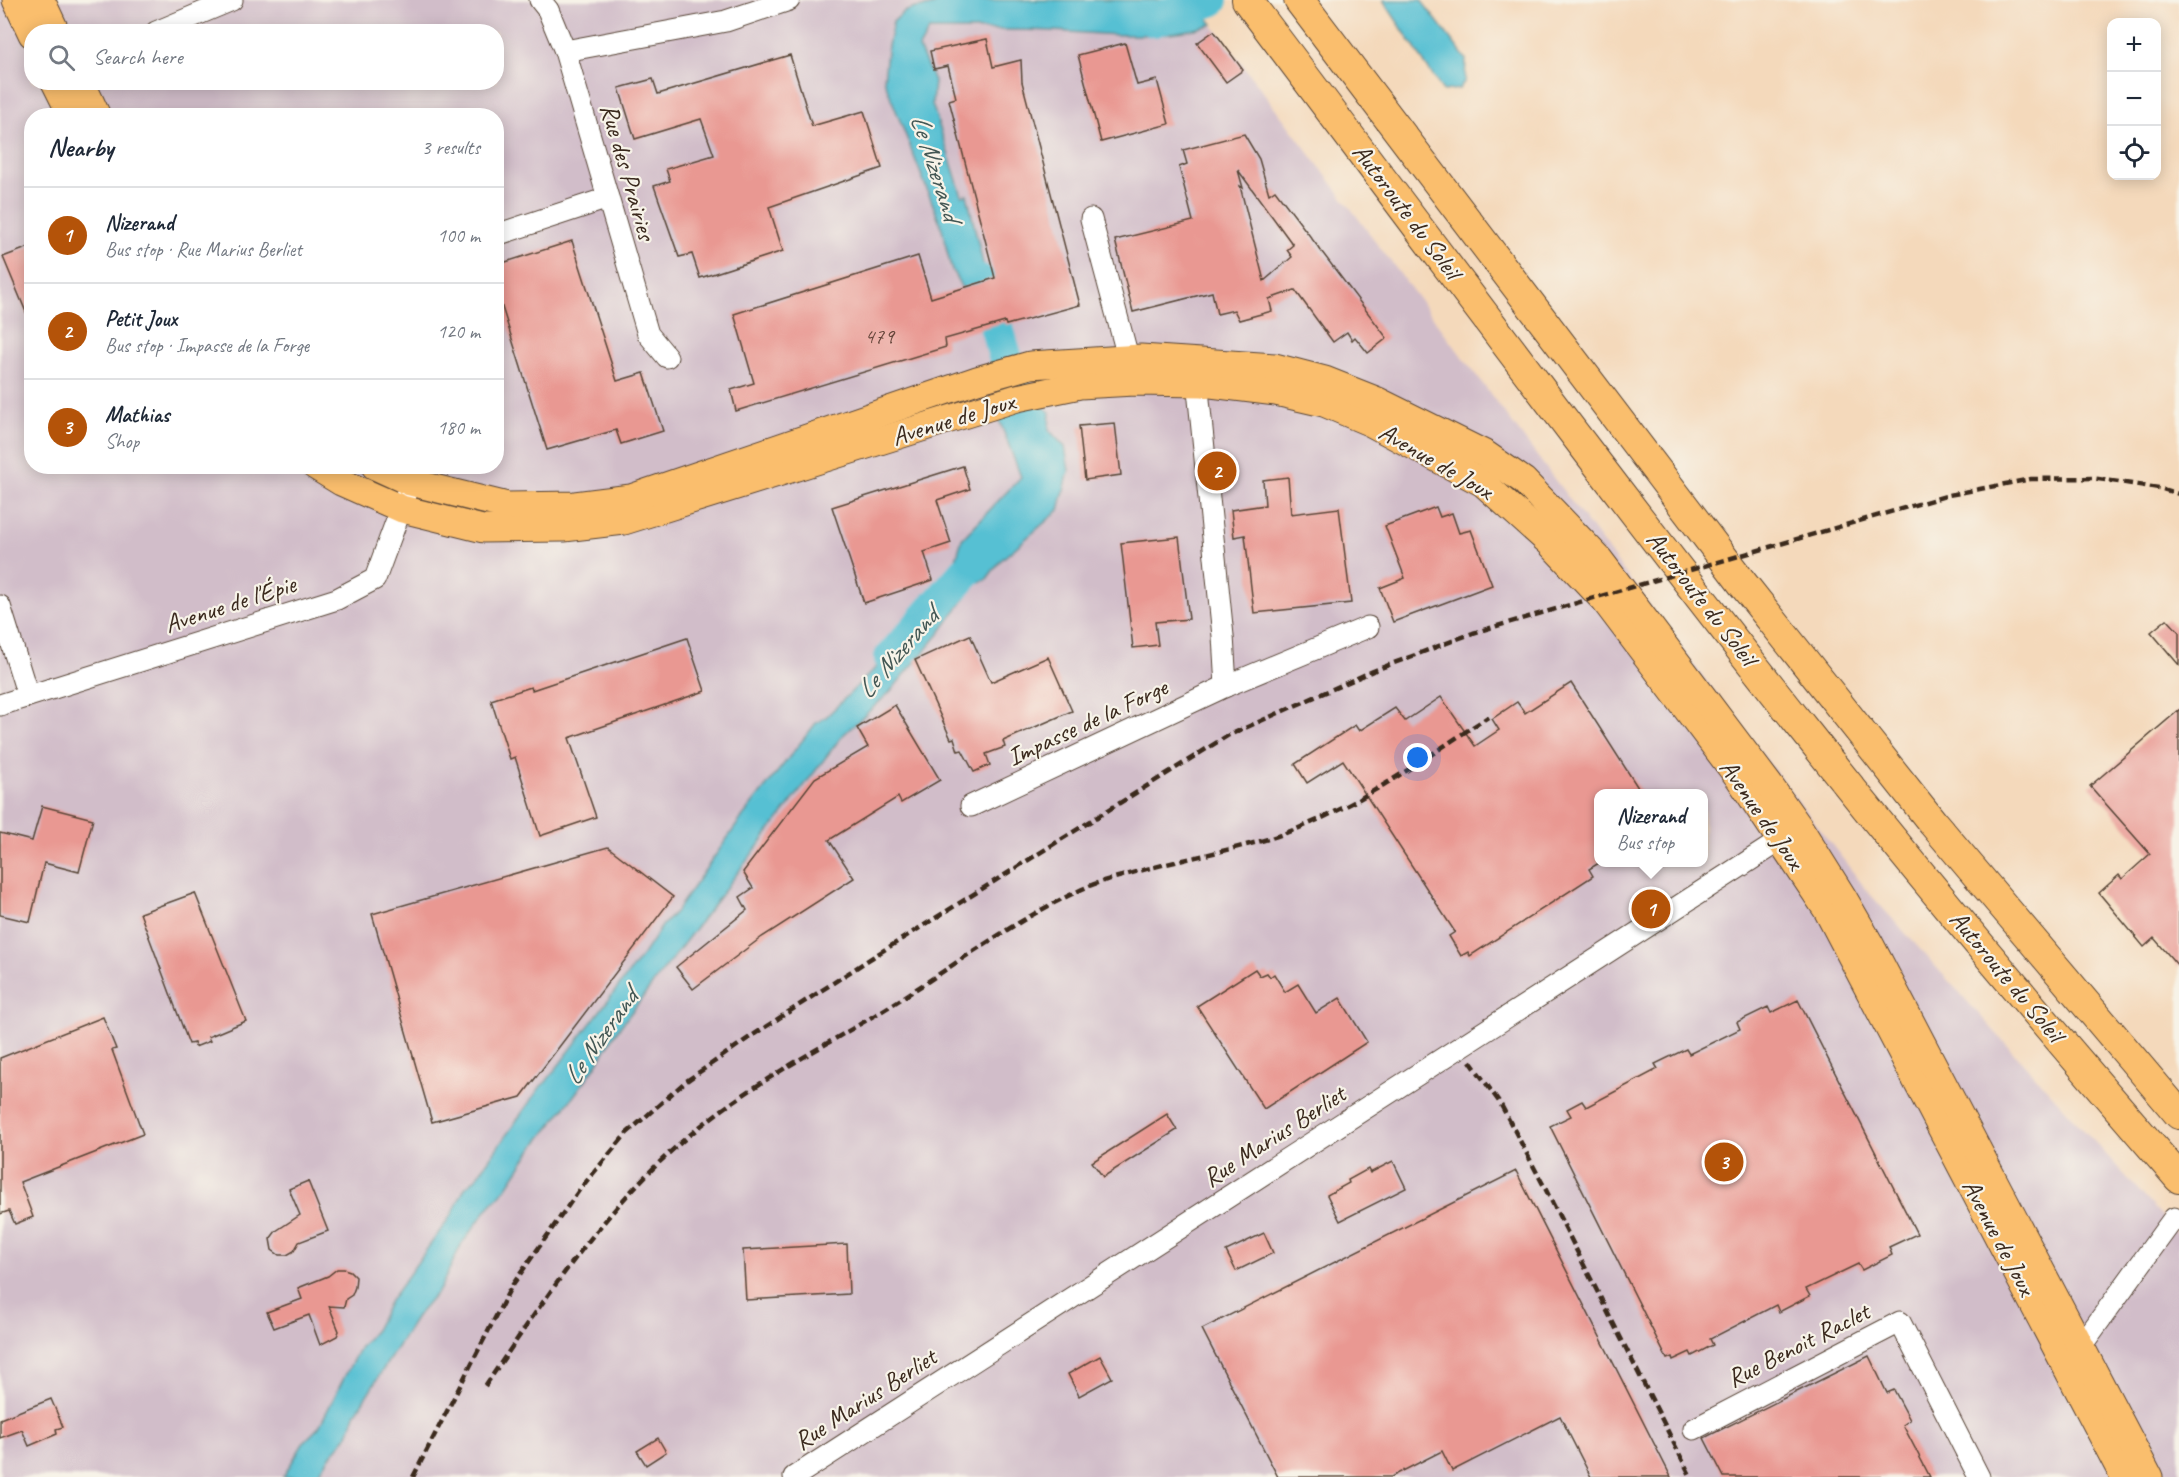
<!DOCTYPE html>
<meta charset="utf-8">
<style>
:root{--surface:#fff;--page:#f2f2f3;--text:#1f2937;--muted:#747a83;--line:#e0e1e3;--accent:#b45309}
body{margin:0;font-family:Caveat,sans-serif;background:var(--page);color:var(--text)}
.controls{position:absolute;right:18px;top:18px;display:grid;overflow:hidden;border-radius:12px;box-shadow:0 3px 15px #0003}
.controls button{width:54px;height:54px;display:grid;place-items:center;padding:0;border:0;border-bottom:2px solid var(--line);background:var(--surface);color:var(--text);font:30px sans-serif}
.you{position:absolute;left:1418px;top:758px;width:21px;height:21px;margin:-15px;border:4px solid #fff;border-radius:50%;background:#1a73e8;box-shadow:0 0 0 9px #1a73e833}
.badge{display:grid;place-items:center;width:39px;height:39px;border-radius:50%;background:var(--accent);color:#fff;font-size:20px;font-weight:700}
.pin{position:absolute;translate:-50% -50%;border:3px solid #fff;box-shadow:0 2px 6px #0006}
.popup{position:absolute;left:1594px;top:789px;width:114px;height:78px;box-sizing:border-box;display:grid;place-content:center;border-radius:12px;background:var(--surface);filter:drop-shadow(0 2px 4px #0005);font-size:20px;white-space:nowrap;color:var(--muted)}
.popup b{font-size:22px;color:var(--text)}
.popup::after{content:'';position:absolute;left:50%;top:100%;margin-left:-12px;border:12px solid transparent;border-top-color:var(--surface)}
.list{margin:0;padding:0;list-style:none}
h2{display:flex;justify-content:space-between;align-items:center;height:78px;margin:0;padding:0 24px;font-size:26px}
h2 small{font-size:20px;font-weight:400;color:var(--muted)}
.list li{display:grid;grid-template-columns:39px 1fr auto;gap:18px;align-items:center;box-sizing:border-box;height:96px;padding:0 24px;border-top:2px solid var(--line)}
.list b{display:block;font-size:22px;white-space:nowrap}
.list p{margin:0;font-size:20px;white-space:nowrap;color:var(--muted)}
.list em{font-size:20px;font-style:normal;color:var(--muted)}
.icon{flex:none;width:33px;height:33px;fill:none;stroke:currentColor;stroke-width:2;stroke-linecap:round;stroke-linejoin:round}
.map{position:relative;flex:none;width:2179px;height:1477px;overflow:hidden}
.search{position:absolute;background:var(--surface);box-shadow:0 3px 15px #0003;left:24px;top:24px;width:480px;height:66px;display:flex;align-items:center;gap:15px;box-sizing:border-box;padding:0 21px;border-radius:24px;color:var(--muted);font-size:22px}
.panel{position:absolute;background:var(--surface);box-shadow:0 3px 15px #0003;left:24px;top:108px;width:480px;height:366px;border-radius:24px}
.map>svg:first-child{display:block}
.industrial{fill:#d1bdc9;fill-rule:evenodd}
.water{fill:#56c0d3;stroke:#487578;stroke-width:1.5}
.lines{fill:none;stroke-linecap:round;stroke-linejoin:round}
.river{stroke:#56c0d3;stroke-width:34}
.building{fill:#e99892;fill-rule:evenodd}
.minor-casing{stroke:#574436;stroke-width:23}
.major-casing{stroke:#574436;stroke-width:29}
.highway-casing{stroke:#574436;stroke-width:32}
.minor{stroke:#fff;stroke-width:21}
.major{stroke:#fabe6d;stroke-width:27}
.highway{stroke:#fabe6d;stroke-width:30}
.rail{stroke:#3b2a1e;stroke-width:4.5;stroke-dasharray:9 4.5;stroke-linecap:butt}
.labels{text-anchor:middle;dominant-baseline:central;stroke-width:4.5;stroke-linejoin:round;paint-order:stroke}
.number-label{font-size:22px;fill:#66463b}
.street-label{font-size:26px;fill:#3b2a1e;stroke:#f7f3e8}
.water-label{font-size:27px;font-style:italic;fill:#435754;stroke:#f7f3e8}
</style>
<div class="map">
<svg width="2179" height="1477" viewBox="0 0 2179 1477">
<rect width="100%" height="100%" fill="#f7f3e8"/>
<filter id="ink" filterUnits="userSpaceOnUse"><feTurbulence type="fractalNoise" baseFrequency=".0167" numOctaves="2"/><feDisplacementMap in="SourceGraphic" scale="12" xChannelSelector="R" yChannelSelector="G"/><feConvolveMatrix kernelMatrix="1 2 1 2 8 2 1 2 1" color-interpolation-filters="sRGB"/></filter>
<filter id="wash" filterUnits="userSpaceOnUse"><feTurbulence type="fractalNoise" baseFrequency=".008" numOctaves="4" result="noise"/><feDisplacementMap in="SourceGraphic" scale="24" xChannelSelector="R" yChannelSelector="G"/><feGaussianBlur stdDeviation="1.35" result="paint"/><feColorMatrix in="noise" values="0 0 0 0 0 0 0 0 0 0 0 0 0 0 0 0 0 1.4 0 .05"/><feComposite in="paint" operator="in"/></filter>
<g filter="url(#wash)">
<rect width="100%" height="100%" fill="#f4d9bb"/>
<path class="industrial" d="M0,0H1194L1716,694L1869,893L2179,1235V1477H0ZM32,32H496V82H32ZM32,116H496V466H32ZM1598,794H1704V862H1598Z"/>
<g class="water">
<path d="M943,0H1185L1198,5L1213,24C1161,41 1107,34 1053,31C1012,29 970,30 929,30L919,48L934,81L932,104L962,196L967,195L987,281L962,288L951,268L941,225L884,80L887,51L893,22L904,12L915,8L931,6Z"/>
<polygon points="1383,0 1421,0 1466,59 1465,81 1459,89 1443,91"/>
<polygon points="1030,395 1050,412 1049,430 1065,447 1069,471 1059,510 1000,561 986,580 974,583 962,595 965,598 939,634 889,693 842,736 617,1031 595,1067 573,1097 532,1149 505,1190 487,1209 461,1245 440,1289 416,1317 355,1414 348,1435 329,1458 317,1477 283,1477 304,1442 319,1427 351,1364 360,1347 375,1330 390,1301 452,1214 465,1188 476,1178 541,1086 546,1082 644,953 662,926 677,910 743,816 816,723 826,717 932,612 951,577 962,539 1021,477 995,409"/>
</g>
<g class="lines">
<g class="river">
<polyline points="1154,20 1211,0"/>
<polyline points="978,280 992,312 1019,403"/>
<polyline points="891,658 966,572"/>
</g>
</g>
<g id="blocks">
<g class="building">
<polygon points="1214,31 1243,70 1226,82 1197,43"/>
<polygon points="987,39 993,67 1021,60 1022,82 1080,305 1006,325 1005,322 945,339 946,347 736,411 731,390 754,383 734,314 918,256 931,298 995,278 949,100 956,98 948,66 934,69 930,51"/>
<polygon points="1125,43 1137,85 1157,80 1169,124 1101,142 1078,55"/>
<polygon points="790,55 812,126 864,111 882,168 769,207 783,251 700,278 692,254 679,257 654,186 670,181 666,169 714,155 701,119 635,139 619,88 653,79 658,94"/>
<path d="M1244,134L1259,159L1269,194L1275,190L1387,338L1368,353L1355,337L1352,340L1347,332L1333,342L1295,290L1269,299L1272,311L1239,320L1234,310L1217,314L1212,292L1133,312L1115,240L1193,221L1179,167L1187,164L1183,150ZM1238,170L1293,245L1287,250L1292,257L1264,281L1240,186L1243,188Z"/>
<polygon points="572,241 617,381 644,373 663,431 621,444 616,430 547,450 496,288 496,265"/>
<polygon points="32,246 32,324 31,324 3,257"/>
<polygon points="1115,423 1121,475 1085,480 1079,426"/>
<polygon points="963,466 970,489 937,500 951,543 924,552 933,580 864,603 832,507"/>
<polygon points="1288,477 1291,514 1339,508 1351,603 1254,613 1245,535 1234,537 1231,510 1265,505 1263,480"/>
<polygon points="1436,507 1440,517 1452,513 1459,533 1471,530 1492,585 1393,622 1380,588 1405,578 1385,526"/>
<polygon points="1179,537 1189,619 1155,622 1158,645 1133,648 1121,543"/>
<polygon points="2167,619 2179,632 2179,665 2151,632"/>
<polygon points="970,635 991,682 1048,657 1072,711 1003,741 1005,747 986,754 990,765 974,772 962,750 958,751 954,738 951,739 915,660"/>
<polygon points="687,638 705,691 569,738 596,817 540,836 515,757 510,759 491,700 531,687 532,690"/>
<polygon points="1571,683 1642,794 1599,794 1599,863 1589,869 1593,876 1470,956 1468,952 1461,956 1449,936 1455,932 1343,760 1307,783 1295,764 1355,725 1359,731 1395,708 1405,721 1441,697 1475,746 1499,730 1492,719 1517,702 1525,713"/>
<polygon points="895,705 940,780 901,803 898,797 829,840 854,878 762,937 693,989 676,967 747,910 740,897 753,888 743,872 815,778 868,747 857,728"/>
<polygon points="2179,710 2179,967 2154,938 2144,947 2099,893 2119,875 2122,879 2150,854 2090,786"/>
<polygon points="42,806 93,819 79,872 44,863 30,922 0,915 0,833 32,841"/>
<polygon points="608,847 673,897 521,1097 432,1122 372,914"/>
<polygon points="195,893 246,1021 208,1037 210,1041 195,1047 194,1043 189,1044 140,913"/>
<polygon points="1255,969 1260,976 1267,973 1270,977 1274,974 1285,992 1298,984 1316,1013 1340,998 1367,1042 1264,1109 1197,1006"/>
<polygon points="1798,1000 1917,1234 1889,1247 1892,1255 1862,1270 1858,1264 1806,1289 1810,1296 1779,1312 1776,1305 1710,1339 1713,1345 1692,1356 1690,1352 1673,1360 1672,1357 1667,1359 1550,1126 1571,1116 1567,1109 1582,1101 1586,1107 1658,1069 1655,1064 1686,1049 1689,1054 1740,1029 1737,1022 1768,1007 1771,1013"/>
<polygon points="103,1017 116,1049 112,1050 143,1134 20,1182 33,1217 15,1224 9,1211 0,1214 0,1058"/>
<polygon points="1167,1114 1177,1130 1103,1177 1092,1162"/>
<polygon points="1393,1161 1406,1188 1340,1221 1327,1195 1349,1183 1348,1180 1368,1169 1370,1173"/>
<polygon points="1516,1171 1671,1477 1591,1477 1560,1416 1452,1471 1442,1451 1391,1477 1278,1477 1202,1329"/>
<polygon points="308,1181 328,1231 299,1242 294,1251 287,1255 279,1255 272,1250 270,1239 276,1231 300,1215 289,1189"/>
<polygon points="1264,1233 1273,1253 1236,1271 1226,1251"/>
<polygon points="847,1244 849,1294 746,1300 743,1250"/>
<polygon points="337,1269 344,1269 350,1271 356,1277 355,1287 352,1295 346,1299 344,1307 329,1306 339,1331 337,1336 320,1345 309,1315 274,1328 267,1312 302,1299 298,1288 328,1276"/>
<polygon points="1100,1356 1112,1378 1079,1396 1068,1374"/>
<polygon points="1869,1356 1887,1393 1894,1390 1910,1420 1903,1425 1930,1477 1724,1477 1704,1438"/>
<polygon points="51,1399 63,1427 56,1429 57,1434 29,1446 22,1430 0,1438 0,1419"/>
<polygon points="658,1438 666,1452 646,1465 637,1451"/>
</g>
</g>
</g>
<g filter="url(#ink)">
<use href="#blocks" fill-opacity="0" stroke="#574436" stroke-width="1.5"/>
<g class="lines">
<defs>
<g id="minor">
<polyline points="540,0 548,10 565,51 648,334 667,357"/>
<polyline points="156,32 232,0"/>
<polyline points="565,51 726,21 789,0"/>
<polyline points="1091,219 1132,372"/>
<polyline points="496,235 608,198"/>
<polyline points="1196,370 1223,636 1226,686"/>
<polyline points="0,606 28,696"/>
<polyline points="0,705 337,599 375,579 406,495"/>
<polyline points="971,806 1226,686 1368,627"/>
<polyline points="2070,1352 2081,1346 2174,1218"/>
<polyline points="1694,1429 1900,1322 1979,1477"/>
<polyline points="794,1477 1792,833"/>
</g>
<g id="major">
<polyline points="16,0 32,34"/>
<polyline points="41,0 56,32"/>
<polyline points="55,82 72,116"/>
<polyline points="81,82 97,116"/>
<polyline points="315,466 341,482 402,509 483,529 564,528 624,521 1017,398 1080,385 1134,382 1203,383 1276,392 1324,403 1371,423 1483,483 1550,543 1605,601 1739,778 1827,910 2124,1477"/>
<polyline points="375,466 410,482 508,506 575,505 631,498 977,380 1030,365 1141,358 1275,367 1325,380 1378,401 1485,454 1524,481 1599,559 1770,786 1799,827 1844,899 1870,944 2149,1477"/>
</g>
<g id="highway">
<path d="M1247,0C1432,245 1615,492 1806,732C1926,884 2052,1032 2179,1178"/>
<polyline points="1299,0 1743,584 1933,823 2179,1114"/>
</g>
</defs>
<use href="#minor" class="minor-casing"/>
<use href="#major" class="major-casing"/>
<use href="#highway" class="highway-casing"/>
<use href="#minor" class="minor"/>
<use href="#major" class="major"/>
<use href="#highway" class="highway"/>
<g class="rail">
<polyline points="1470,1061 1500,1103 1545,1188 1691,1477"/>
<path d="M485,1386C549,1293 612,1196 702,1125C761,1078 827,1045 890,1006C955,965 1017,918 1087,887C1098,882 1111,879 1122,876C1168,862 1215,854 1261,841C1345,817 1416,764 1488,717"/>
<polyline points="413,1477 511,1287 580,1189 627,1133 685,1082 750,1037 873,957 1227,736 1373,671 1473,633 1949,495 2031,479 2092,478 2159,488 2179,494"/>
</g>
</g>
</g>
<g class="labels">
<g class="number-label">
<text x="879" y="336">479</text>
</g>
<g class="street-label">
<text transform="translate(628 172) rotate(74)">Rue des Prairies</text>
<text transform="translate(1407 211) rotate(53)">Autoroute du Soleil</text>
<text transform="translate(953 419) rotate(-17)">Avenue de Joux</text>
<text transform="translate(1436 461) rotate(30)">Avenue de Joux</text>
<text transform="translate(1702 598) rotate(52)">Autoroute du Soleil</text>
<text transform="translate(230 604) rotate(-18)">Avenue de l'Épie</text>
<text transform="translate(1087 722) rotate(-25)">Impasse de la Forge</text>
<text transform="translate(1762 814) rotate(55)">Avenue de Joux</text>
<text transform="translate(2007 976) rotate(50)">Autoroute du Soleil</text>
<text transform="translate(1274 1136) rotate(-33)">Rue Marius Berliet</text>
<text transform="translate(1999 1237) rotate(62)">Avenue de Joux</text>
<text transform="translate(1798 1345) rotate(-27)">Rue Benoit Raclet</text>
<text transform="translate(865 1399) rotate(-33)">Rue Marius Berliet</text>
</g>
<g class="water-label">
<text transform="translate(936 167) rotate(72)">Le Nizerand</text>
<text transform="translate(897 653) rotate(-49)">Le Nizerand</text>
<text transform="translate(600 1037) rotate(-55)">Le Nizerand</text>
</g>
</g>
</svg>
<div class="controls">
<button>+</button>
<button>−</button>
<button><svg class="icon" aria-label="locate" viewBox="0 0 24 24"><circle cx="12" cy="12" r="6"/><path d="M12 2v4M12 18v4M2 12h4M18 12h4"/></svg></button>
</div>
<div class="you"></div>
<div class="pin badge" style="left:1651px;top:909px">1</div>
<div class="popup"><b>Nizerand</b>Bus stop</div>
<div class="pin badge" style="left:1217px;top:471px">2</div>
<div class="pin badge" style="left:1724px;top:1162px">3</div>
<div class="search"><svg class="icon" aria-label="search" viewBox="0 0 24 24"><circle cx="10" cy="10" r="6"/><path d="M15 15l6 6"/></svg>Search here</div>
<section class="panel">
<h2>Nearby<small>3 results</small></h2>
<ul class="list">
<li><span class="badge">1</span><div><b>Nizerand</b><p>Bus stop · Rue Marius Berliet</p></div><em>100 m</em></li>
<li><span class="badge">2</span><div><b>Petit Joux</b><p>Bus stop · Impasse de la Forge</p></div><em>120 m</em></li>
<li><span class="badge">3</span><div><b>Mathias</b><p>Shop</p></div><em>180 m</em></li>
</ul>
</section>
</div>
